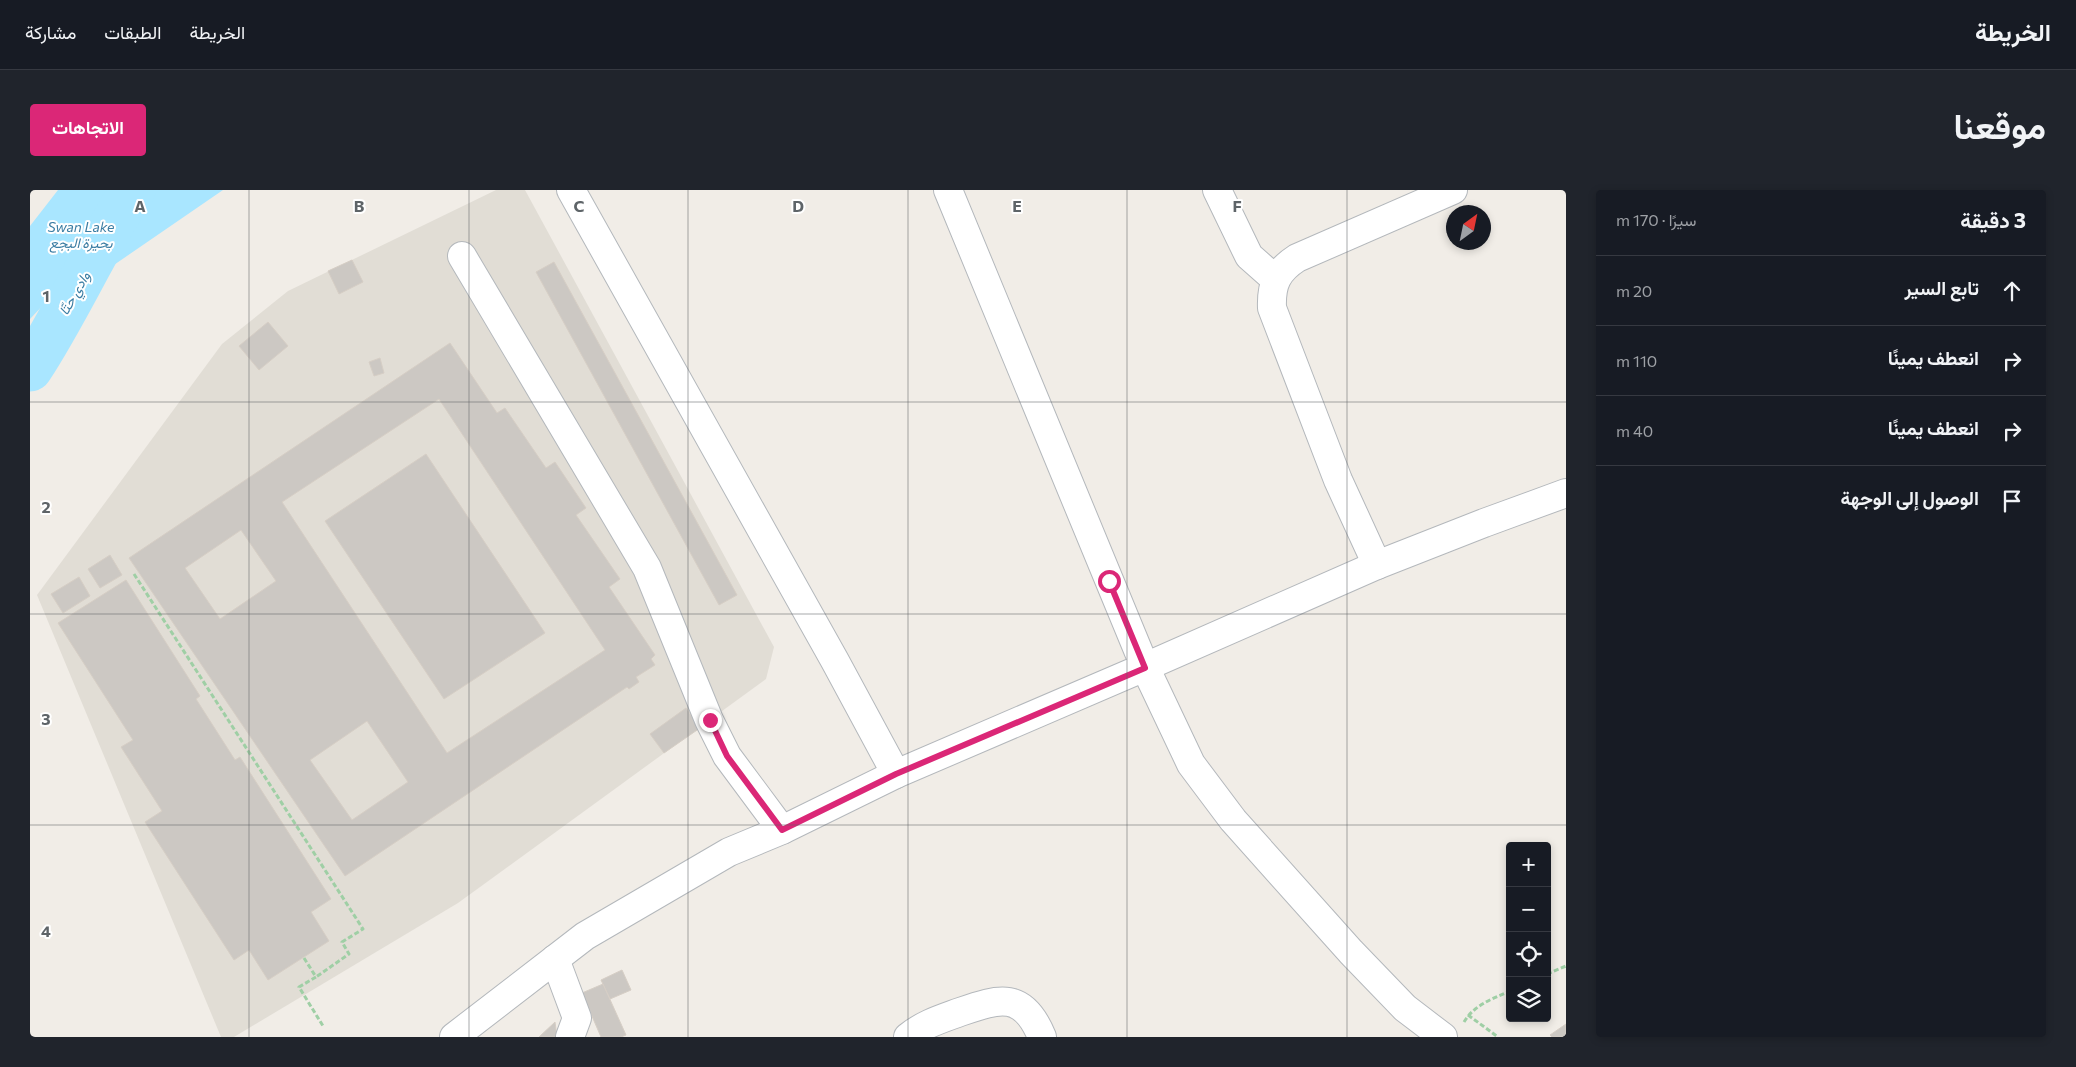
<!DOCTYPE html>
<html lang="ar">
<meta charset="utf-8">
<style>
:root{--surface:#171b24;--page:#20242c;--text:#f1f3f6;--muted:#9ea1a6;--line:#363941;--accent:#db2777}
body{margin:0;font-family:Commissioner,Vazirmatn,sans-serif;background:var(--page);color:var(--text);direction:rtl}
.controls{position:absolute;right:15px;bottom:15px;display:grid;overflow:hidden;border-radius:5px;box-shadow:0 2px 8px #0003}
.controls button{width:45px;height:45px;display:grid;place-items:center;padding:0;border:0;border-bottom:1px solid var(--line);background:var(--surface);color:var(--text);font:25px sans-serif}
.compass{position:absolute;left:1416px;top:15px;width:45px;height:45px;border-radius:50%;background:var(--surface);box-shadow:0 2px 8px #0003;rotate:33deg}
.stop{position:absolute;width:15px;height:15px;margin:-11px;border:4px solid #db2777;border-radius:50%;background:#fff}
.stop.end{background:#db2777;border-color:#fff;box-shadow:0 1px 5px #0008}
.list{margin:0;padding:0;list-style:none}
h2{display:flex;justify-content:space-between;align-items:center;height:65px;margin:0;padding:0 20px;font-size:21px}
h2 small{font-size:16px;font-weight:400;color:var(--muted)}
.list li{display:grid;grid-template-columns:32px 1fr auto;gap:15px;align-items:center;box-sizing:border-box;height:70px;padding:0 20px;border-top:1px solid var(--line)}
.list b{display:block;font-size:19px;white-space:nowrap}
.list em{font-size:16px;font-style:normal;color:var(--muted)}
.icon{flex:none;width:28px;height:28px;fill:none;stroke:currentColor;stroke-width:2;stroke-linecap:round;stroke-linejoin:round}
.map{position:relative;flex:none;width:1536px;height:847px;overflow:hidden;direction:ltr;border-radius:5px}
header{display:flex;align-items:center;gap:30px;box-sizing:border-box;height:70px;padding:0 25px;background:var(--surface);border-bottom:1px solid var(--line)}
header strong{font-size:24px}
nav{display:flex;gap:28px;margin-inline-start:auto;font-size:18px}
.intro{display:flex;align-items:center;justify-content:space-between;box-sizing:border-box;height:120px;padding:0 30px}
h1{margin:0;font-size:35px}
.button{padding:12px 22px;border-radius:5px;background:var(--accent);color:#fff;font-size:18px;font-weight:700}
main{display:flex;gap:30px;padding:0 30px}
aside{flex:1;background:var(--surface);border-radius:5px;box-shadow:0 2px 8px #0003}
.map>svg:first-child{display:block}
.education{fill:#e1ddd5}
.water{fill:#a9e6ff}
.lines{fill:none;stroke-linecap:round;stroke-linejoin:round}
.river{stroke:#a9e6ff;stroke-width:45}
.building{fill:#ccc8c3;stroke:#d6cec5;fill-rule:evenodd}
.minor-casing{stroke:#b4b8bc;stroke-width:30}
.path{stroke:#9fcfa5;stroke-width:3;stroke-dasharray:5 2.5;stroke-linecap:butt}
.minor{stroke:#fff;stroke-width:28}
.route{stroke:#db2777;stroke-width:6}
.grid{fill:none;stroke:#5e6468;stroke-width:1;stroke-opacity:0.55}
.labels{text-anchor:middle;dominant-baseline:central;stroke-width:4;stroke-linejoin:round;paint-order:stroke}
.water-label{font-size:14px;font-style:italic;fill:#3b7da3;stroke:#fff}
.grid-label{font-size:16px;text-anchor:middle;font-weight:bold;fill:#5e6468;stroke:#fff;stroke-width:4;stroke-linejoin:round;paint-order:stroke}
</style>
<header>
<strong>الخريطة</strong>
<nav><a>الخريطة</a><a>الطبقات</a><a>مشاركة</a></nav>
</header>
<div class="intro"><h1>موقعنا</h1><a class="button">الاتجاهات</a></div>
<main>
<aside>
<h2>3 دقيقة<small>سيرًا · 170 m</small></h2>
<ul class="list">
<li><svg class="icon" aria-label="ahead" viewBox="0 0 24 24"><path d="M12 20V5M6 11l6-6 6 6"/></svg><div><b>تابع السير</b></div><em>20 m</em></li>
<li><svg class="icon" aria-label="right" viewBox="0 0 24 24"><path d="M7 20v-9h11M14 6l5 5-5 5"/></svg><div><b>انعطف يمينًا</b></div><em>110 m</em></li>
<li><svg class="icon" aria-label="right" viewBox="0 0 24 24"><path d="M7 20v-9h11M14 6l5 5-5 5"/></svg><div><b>انعطف يمينًا</b></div><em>40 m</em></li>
<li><svg class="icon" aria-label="arrive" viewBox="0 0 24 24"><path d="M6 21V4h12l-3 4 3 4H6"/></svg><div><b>الوصول إلى الوجهة</b></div></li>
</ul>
</aside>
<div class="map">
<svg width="1536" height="847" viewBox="0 0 1536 847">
<rect width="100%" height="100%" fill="#f1ede7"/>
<polygon class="education" points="466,0 495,0 744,457 736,489 428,713 204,847 191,847 7,405 192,154 258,101"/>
<polygon class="water" points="28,0 193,0 62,90 32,95 0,129 0,36"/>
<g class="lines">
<path class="river" d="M0,179C38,121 65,58 103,0"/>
</g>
<g class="building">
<polygon points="322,70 333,92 309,104 298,81"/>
<polygon points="524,72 707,405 689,415 506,82"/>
<polygon points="238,132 258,156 229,180 209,156"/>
<path d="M420,153L467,223L475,218L516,278L525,272L556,318L546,325L590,389L579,397L625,465L621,469L625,475L606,487L609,492L599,499L597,497L315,686L99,368ZM409,209L575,460L417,563L252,312ZM211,340L246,391L190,429L155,378ZM337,531L378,592L322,630L280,570Z"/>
<polygon points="350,168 354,183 344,186 339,172"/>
<polygon points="396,264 515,443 414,509 295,331"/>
<polygon points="80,365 92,385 70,398 58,379"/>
<polygon points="49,387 60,406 33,423 21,404"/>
<polygon points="96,390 170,506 166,509 205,570 210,567 301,709 281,722 299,751 238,790 219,760 204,770 115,632 132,621 91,557 103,550 28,433"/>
<polygon points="656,518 670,538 634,563 620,544"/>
<polygon points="592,780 601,800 580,809 571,790"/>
<polygon points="573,794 596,845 591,847 571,847 552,803"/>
<polygon points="525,832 527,847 509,847"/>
<polygon points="1536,834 1536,847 1522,847 1520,845"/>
</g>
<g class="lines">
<defs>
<g id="minor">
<polyline points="541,0 805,471 866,584"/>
<polyline points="918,0 1115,477 1161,574 1203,630 1321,762 1375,818 1413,847"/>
<polyline points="1187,0 1219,66 1245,89"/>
<polyline points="432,66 617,378 679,530 697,566 752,640"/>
<path d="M1347,375L1308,290L1242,118C1241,94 1247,81 1267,68L1423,0"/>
<polyline points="525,769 547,828 540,847"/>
<polyline points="424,847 555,746 699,662 752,640 866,584 1115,477 1347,375 1454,333 1536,303"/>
<path d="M878,847C894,834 911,829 930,822C970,808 993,801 1012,847"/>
</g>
</defs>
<use href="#minor" class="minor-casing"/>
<g class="path">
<polyline points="104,384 333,739 312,752 319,764 286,787"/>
<polyline points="274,768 286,787 269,797 293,836"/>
<polyline points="1517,784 1536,776"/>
<polyline points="1438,825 1468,847"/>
<path d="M1434,832C1444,815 1462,809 1480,801"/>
</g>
<use href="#minor" class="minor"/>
</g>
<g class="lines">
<polyline class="route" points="680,530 697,566 752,640 866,584 1115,478 1079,391"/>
</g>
<path class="grid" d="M219,0V847M439,0V847M658,0V847M878,0V847M1097,0V847M1317,0V847M0,212H1536M0,424H1536M0,635H1536"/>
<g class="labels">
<g class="water-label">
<text x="51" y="36">Swan Lake<tspan x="51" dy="16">بحيرة البجع</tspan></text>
<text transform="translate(44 103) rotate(-60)">وادي حتّا</text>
</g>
</g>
<g class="grid-label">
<text x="110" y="22">A</text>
<text x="329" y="22">B</text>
<text x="549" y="22">C</text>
<text x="768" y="22">D</text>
<text x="987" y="22">E</text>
<text x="1207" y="22">F</text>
<text x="16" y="112">1</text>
<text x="16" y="323">2</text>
<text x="16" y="535">3</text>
<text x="16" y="747">4</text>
</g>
</svg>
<div class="controls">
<button>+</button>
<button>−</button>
<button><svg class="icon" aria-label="locate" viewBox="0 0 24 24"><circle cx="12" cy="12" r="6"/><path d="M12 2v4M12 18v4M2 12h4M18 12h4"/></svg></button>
<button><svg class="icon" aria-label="layers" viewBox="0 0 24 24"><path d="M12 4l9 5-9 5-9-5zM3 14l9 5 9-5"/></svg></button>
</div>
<svg class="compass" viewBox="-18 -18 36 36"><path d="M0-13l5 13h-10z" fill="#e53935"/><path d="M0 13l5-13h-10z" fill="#9ea1a6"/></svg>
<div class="stop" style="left:1079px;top:391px"></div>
<div class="stop end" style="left:680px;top:530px"></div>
</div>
</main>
